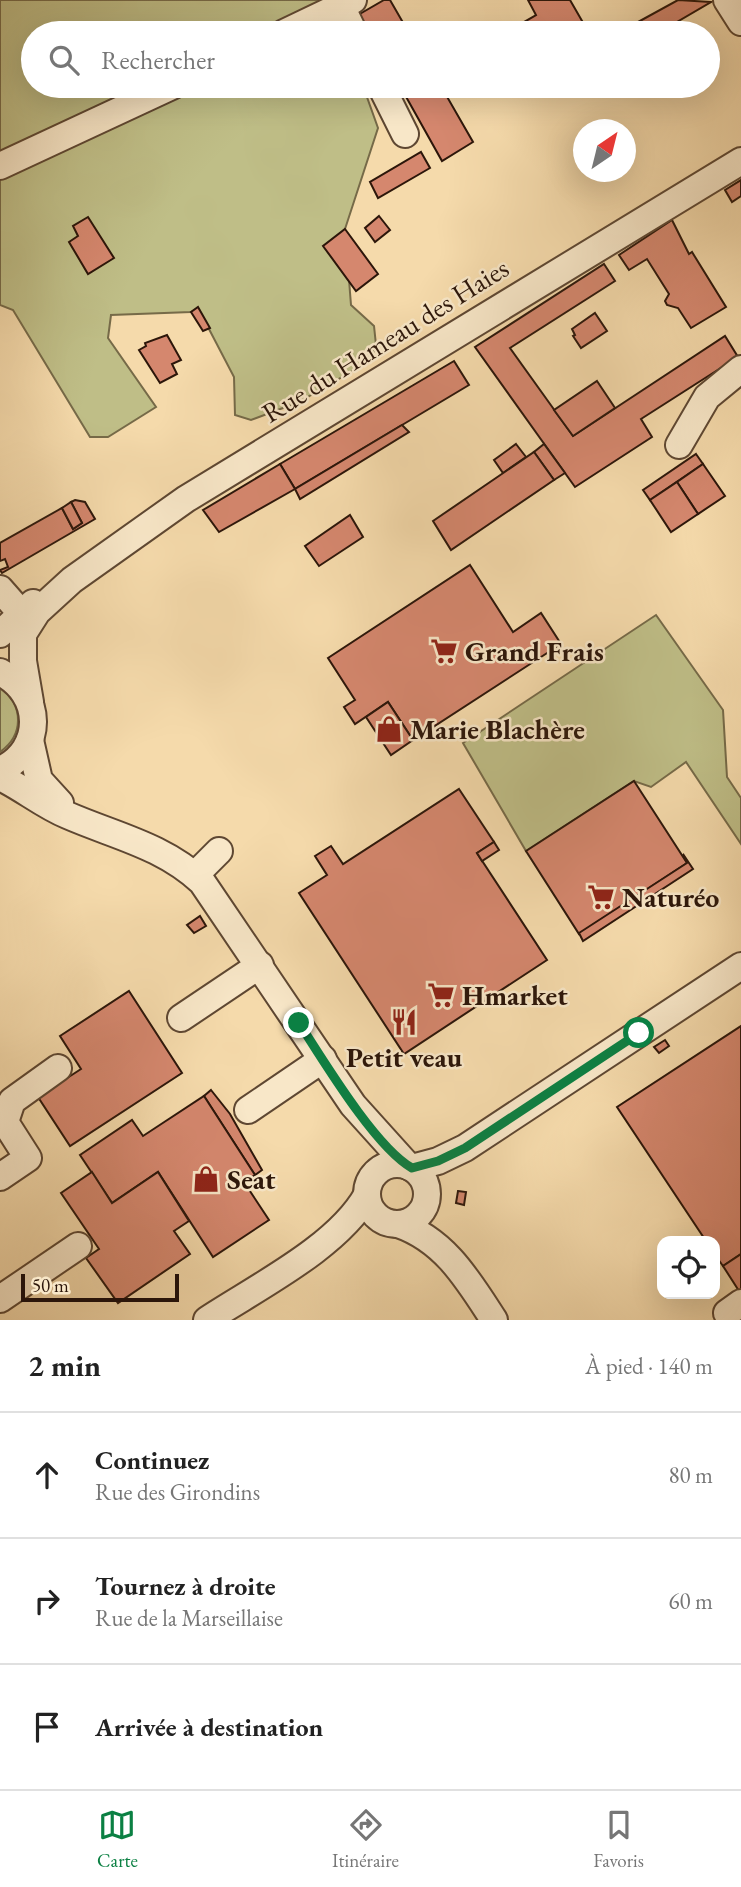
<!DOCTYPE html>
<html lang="fr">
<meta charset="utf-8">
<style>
:root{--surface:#fff;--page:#f6f6f6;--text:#222;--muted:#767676;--line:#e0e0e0;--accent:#0b8043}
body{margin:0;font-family:"EB Garamond",serif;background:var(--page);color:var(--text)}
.controls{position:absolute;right:21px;bottom:21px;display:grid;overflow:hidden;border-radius:14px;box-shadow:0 7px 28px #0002}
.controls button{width:63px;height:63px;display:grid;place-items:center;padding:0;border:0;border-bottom:2px solid var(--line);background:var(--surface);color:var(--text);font:35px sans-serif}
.compass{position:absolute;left:573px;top:119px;width:63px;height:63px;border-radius:50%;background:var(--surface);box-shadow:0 7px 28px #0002;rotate:35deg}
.scale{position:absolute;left:21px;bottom:18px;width:158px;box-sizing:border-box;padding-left:7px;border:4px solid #2c160a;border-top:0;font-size:19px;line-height:24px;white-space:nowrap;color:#2c160a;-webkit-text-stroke:5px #f8e7c8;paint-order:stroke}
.stop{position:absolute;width:21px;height:21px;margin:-16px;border:5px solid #0b8043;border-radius:50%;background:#fff}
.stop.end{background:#0b8043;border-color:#fff;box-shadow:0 2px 7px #0008}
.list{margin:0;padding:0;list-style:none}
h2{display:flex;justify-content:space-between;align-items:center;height:91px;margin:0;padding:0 28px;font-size:30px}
h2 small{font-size:23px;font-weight:400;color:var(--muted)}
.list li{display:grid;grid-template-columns:46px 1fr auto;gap:21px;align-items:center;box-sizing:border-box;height:126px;padding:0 28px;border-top:2px solid var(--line)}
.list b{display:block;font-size:26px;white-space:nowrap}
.list p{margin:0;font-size:23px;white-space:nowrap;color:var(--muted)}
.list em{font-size:23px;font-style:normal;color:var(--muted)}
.icon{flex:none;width:38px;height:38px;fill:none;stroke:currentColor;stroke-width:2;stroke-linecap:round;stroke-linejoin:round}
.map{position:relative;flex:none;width:741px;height:1320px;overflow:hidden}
.search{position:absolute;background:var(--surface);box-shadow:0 7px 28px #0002;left:21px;right:21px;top:21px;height:77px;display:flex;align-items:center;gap:18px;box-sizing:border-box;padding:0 24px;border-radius:38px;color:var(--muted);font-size:26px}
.sheet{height:469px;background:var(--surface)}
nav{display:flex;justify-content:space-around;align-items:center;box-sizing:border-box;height:98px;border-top:2px solid var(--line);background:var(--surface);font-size:19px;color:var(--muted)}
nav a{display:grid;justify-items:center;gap:4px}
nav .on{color:var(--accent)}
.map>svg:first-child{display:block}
.green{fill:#bfbe87;stroke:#766a48;stroke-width:2}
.building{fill:#d5876e;stroke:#2c160a;stroke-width:2}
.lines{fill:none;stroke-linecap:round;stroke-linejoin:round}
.minor-casing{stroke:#5e4732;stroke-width:30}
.minor{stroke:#f8e7c8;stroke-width:26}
.route{stroke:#0b8043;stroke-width:9}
.labels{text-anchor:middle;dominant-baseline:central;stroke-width:5;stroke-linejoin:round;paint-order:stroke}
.street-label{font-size:28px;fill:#2c160a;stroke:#f8e7c8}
.poi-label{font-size:28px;font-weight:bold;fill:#2c160a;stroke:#f8e7c8;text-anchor:start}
</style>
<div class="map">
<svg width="741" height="1320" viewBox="0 0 741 1320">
<rect width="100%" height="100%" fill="#f5daab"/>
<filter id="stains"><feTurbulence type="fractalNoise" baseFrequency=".00286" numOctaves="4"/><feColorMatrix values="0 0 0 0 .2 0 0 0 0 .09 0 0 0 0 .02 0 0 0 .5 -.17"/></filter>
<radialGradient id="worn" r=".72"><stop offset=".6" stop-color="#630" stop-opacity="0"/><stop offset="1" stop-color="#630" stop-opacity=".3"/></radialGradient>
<g class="green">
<polygon points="0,0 333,0 345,33 33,33 33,86 363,86 378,128 345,229 351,305 374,326 376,345 371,360 299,402 251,420 235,415 234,377 198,308 191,312 111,315 108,338 156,407 108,437 90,437 13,310 0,305"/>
<polygon points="656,615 723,710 727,777 741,798 741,844 686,762 651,787 634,781 526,851 463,743"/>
<path d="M0,688C24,705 24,735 0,752Z"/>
</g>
<g class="building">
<polygon points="384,0 390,0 409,33 369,33 358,15"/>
<polygon points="528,0 570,0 589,33 505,33 536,15"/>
<polygon points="678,0 711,2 658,33 618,33"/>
<polygon points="400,86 462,86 446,95 473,142 442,161"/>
<polygon points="421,152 430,168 378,198 370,182"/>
<polygon points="741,180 741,196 732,202 725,190"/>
<polygon points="379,216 390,230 375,242 365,228"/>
<polygon points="88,217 114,258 88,274 69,242 78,236 73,226"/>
<polygon points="672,220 689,254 692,252 726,307 691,328 678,308 667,305 665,301 669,294 647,259 629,270 619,255"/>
<polygon points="345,229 378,274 356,291 323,246"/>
<polygon points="604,264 615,281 510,348 573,436 725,336 738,357 641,419 652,437 575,487 475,347"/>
<polygon points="198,307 210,328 203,331 191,312"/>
<polygon points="595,313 607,331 581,348 573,336 575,335 572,329"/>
<polygon points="167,335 181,360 172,364 177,374 160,383 139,350 146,346 145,343"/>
<polygon points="454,361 469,385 295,489 280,464"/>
<polygon points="597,381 615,408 573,436 554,410"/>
<polygon points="402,425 409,432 300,499 295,489"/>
<polygon points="516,444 526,457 503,473 494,460"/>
<polygon points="544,444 565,473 554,480 534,452"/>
<polygon points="534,452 554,480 451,550 433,521"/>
<polygon points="696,454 703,464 650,500 643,490"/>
<polygon points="280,464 295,489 219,532 203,510"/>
<polygon points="703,464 725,496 698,514 677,482"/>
<polygon points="677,482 698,514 671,532 650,500"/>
<polygon points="75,500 85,502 95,519 2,573 0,570 8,567 5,559 0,561 0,543 62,508 73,529 82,523 71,502"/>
<polygon points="71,502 82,523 73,529 62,508"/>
<polygon points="350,515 363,537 319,566 305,546"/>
<polygon points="470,565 513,632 541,613 561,644 413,740 388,702 355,724 344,707 355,700 328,658"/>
<polygon points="388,702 413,740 391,755 366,717"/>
<polygon points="634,781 687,863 579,934 526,851"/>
<polygon points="459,789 494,842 477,853 547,960 404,1054 299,893 327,875 315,856 331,846 343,864"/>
<polygon points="494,842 499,850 482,861 477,853"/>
<polygon points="683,854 693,869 583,941 579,933 687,863"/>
<polygon points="200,916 206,926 194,933 187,925"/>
<polygon points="129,991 182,1073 70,1146 38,1097 81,1069 60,1036"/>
<polygon points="741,1026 741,1254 723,1266 715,1255 715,1241 706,1241 617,1107"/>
<polygon points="665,1040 669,1046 659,1053 654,1047"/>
<polygon points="211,1090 230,1114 262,1170 255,1175 204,1096"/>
<polygon points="204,1096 255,1175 244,1182 269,1220 213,1257 158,1172 112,1203 80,1155 132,1120 143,1136"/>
<polygon points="92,1172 112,1203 158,1172 189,1221 174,1231 190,1254 118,1303 86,1258 99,1249 61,1193"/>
<polygon points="458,1191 466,1192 464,1205 456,1203"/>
<polygon points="741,1254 741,1290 739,1291 723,1266"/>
</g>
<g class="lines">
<defs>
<g id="minor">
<polyline points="727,0 741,22"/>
<polyline points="341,6 354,33"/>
<polyline points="284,33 353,0"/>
<polyline points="381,86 405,134"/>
<polyline points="0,166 172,86"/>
<polyline points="679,445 707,397 741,369"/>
<polyline points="0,589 29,622"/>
<polyline points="0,634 33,603"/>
<path d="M0,672C43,693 45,750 0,770"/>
<polyline points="30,702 23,661 23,634 37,612 72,580 186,499 741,161"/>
<polyline points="30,740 39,780 60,803"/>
<path d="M0,777C23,788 43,805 67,815C115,836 162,845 202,882L353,1105L408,1166"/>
<polyline points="195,875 219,851"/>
<polyline points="181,1018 260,965"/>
<polyline points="248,1110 323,1059"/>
<circle cx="397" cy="1194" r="30"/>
<polyline points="412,1168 438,1161 465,1148 741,966"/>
<polyline points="0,1177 28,1158 5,1122 12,1101 58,1068"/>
<path d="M398,1224C445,1240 468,1280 494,1320"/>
<polyline points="0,1299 78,1246"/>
<polyline points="727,1313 741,1303"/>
<path d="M207,1320C257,1287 338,1247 367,1195"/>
</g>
</defs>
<use href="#minor" class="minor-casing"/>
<use href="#minor" class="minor"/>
</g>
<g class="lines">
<path class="route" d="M299,1023C323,1060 375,1147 412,1168L438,1161L465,1148L639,1033"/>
</g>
<defs>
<symbol id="supermarket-bare" viewBox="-9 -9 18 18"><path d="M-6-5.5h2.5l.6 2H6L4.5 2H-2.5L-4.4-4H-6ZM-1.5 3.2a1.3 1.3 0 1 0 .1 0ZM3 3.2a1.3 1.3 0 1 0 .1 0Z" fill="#8f2418" stroke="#f8e7c8" stroke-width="2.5" paint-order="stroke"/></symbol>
<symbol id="shop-bare" viewBox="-9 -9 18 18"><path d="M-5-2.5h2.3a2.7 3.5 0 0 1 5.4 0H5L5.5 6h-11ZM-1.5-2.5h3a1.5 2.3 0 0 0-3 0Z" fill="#8f2418" stroke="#f8e7c8" stroke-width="2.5" paint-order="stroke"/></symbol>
<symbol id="restaurant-bare" viewBox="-9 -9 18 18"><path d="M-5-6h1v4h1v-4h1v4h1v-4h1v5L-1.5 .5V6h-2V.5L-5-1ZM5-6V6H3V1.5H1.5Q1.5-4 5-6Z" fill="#8f2418" stroke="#f8e7c8" stroke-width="2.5" paint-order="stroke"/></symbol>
</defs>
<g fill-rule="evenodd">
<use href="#supermarket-bare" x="425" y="632" width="38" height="38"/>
<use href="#shop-bare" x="370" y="710" width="38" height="38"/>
<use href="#supermarket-bare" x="582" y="878" width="38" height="38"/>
<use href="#supermarket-bare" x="422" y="976" width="38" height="38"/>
<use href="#restaurant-bare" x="385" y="1003" width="38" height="38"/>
<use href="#shop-bare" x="187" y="1160" width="38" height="38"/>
</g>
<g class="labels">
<g class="street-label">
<text transform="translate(385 340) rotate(-32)">Rue du Hameau des Haies</text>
</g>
<g class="poi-label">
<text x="465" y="651">Grand Frais</text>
<text x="410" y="729">Marie Blachère</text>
<text x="622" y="897">Naturéo</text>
<text x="462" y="995">Hmarket</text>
<text x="404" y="1057" text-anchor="middle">Petit veau</text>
<text x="227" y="1179">Seat</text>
</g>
</g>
<rect width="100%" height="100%" filter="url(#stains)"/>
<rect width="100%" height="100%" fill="url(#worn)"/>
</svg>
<div class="controls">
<button><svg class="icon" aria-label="locate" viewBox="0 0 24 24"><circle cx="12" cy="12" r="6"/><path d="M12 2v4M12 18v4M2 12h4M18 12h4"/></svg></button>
</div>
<svg class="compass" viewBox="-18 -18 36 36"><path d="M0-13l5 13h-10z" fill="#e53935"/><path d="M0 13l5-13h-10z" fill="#767676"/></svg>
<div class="scale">50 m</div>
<div class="stop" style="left:639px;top:1033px"></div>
<div class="stop end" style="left:299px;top:1023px"></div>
<div class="search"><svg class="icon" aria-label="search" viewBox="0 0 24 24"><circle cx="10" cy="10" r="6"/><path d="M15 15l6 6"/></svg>Rechercher</div>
</div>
<section class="sheet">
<h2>2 min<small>À pied · 140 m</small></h2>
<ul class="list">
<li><svg class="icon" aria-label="ahead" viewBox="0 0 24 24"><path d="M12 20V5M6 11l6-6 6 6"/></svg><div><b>Continuez</b><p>Rue des Girondins</p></div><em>80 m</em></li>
<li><svg class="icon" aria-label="right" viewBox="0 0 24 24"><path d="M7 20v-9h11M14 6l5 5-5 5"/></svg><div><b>Tournez à droite</b><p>Rue de la Marseillaise</p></div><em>60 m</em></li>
<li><svg class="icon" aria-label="arrive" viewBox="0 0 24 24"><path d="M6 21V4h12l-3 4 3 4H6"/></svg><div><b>Arrivée à destination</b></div></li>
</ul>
</section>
<nav>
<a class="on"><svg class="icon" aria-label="map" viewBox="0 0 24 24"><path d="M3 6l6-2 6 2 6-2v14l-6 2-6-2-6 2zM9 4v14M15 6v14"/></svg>Carte</a>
<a><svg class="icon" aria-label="directions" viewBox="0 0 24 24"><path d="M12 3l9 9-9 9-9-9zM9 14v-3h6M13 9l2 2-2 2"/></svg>Itinéraire</a>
<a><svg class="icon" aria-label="saved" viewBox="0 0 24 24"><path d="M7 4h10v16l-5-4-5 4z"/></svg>Favoris</a>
</nav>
